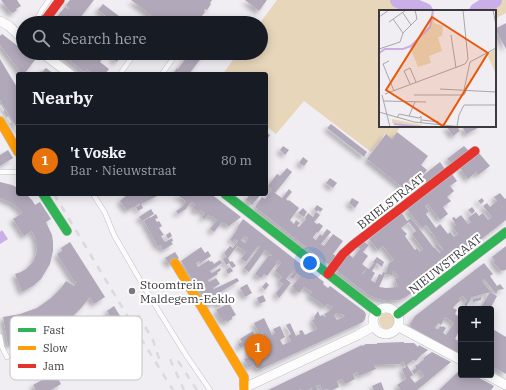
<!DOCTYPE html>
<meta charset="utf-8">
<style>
:root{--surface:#171b24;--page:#20242c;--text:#f1f3f6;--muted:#9ea1a6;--line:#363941;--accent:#d93025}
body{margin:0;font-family:"IBM Plex Serif",serif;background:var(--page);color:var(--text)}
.controls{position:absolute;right:12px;bottom:12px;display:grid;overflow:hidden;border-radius:4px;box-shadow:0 2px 10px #0003}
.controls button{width:36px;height:36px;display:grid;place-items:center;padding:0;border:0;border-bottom:1px solid var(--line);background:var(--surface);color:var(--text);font:20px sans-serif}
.you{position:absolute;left:310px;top:263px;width:14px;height:14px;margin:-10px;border:3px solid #fff;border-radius:50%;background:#1a73e8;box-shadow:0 0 0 6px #1a73e833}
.badge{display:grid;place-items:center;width:26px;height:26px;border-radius:50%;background:var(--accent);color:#fff;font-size:13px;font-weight:700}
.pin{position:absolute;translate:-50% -33px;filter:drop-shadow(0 1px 2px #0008)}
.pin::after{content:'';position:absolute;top:21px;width:14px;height:12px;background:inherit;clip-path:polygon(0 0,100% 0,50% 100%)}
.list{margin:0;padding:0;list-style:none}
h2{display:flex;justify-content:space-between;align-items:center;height:52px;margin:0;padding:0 16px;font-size:17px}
h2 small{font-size:13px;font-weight:400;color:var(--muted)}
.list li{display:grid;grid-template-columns:26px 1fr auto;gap:12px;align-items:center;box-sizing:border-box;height:72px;padding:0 16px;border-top:1px solid var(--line)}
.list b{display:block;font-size:15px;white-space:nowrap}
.list p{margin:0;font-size:13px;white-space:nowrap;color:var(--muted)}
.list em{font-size:13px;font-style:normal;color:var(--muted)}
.icon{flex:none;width:22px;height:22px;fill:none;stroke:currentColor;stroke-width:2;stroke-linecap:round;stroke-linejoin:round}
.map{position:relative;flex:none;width:506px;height:390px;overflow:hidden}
.search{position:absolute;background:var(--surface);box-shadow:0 2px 10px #0003;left:16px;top:16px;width:252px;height:44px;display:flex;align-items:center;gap:10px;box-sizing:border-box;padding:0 14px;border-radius:22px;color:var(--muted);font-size:15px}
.panel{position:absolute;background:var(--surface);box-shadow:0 2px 10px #0003;left:16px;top:72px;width:252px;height:124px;border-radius:4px}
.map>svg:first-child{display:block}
.green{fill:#e7d6ba}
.water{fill:#caaee8}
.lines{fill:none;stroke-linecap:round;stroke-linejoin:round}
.river{stroke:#caaee8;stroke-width:16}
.building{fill:#b1a8b9;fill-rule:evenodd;filter:url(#shadow)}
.lane-casing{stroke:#c3c1c5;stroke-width:5.5}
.street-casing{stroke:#c3c1c5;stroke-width:10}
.fast-casing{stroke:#c3c1c5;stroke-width:10}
.slow-casing{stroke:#c3c1c5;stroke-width:10}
.jam-casing{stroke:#c3c1c5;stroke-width:10}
.lane{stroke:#fdfcfd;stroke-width:4.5}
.street{stroke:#fdfcfd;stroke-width:9}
.fast{stroke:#30b455;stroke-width:9}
.slow{stroke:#ff9f0a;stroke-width:9}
.jam{stroke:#e5322d;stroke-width:9}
.rail{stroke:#dbdadb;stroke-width:2.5;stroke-dasharray:7 7;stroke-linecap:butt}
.poi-dot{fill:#7a787c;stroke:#fff;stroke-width:1.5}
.labels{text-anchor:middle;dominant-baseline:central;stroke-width:4;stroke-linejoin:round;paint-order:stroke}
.street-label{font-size:12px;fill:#3b393c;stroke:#fff}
.poi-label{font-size:12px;fill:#3b393c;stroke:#fff;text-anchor:start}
.inset-river{fill:none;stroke:#caaee8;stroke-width:2}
.inset-road{fill:none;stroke:#a8a6aa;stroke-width:1}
.view{fill:#e8590c;fill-opacity:0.15;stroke:#e8590c;stroke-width:2}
.inset-edge{fill:none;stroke:#3b393c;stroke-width:2}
.key{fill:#fff;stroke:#c4c4c4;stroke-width:1}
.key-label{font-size:11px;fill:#3b393c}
</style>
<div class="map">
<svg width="506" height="390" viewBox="0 0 506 390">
<defs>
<filter id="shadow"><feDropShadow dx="-3.5" dy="3.5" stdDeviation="2" flood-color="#0004"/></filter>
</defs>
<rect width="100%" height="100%" fill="#f0eef3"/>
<g class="green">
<polygon points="277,0 398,0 425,11 380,11 380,126 401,126 392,139 385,134 371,152 304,101 276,134 266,126 266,74 223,74 238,53 261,53 261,23 260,23"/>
<polygon points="494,0 506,0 506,13 495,19 495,11 477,11"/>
<circle cx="387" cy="321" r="8"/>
</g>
<polygon class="water" points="2,230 8,239 0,244 0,232"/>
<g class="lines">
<g class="river">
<polyline points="398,0 425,11"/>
<polyline points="477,11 494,0"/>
</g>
</g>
<g class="building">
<polygon points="1,0 17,0 21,6 16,9 17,10 13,13 12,12 11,13"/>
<polygon points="70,0 94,0 76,23 53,23 55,20 58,22 59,21 56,18 65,7 68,9 69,8 66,5"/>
<polygon points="131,0 212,0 210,3 211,4 207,10 205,9 204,11 205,12 201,17 200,16 199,17 200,18 199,20 200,22 199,23 161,23"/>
<polygon points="245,0 267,0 259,11"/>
<polygon points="103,4 128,23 115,23 98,10"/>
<polygon points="506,23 506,49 495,29"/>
<polygon points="2,34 23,50 23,53 27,53 35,60 24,74 22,74 0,45 0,36"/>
<polygon points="60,53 96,53 102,57 102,59 100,62 109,69 105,74 93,74 87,69 85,72 79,68 78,68 78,67"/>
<polygon points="117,53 121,53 117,62 113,59"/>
<polygon points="190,53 205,53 189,74 173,74 177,68 178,69"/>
<polygon points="0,59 18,89 18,130 0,100"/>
<polygon points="46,68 54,74 39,74 41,71 42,72"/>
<polygon points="331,124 367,152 364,157 327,128"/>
<polygon points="446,126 457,126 460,131 453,136"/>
<polygon points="462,126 482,126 466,134"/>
<polygon points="397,132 428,156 421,165 427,170 421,177 440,162 445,169 426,183 421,177 415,184 410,179 403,188 367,159 386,134 392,139"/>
<polygon points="267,133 270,135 266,141 266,135"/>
<polygon points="283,146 289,150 285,155 280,150"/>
<polygon points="464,146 469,151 452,164 447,159"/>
<polygon points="8,150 13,158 0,166 0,155"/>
<polygon points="479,153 490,166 478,175 476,172 468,179 460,168"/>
<polygon points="303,157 308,161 304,166 299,163"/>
<polygon points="287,168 292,172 275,193 282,198 289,189 292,192 286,199 288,201 289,200 299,208 290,220 294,224 296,220 300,223 297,226 299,227 306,219 305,218 308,213 313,217 316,212 320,215 314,222 317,224 319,223 323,226 318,233 317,232 313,237 313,238 316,240 320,234 322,236 327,229 331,232 321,244 324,246 333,234 343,241 333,254 336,256 329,265 255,207 262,197 265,199 272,189 268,186 277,174 280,176"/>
<path d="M452,174L457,181L450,186L454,191L447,197L451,201L443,207L448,214L440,220L428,204L425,206L429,211L426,214L436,228L440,224L448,234L450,232L454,237L458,234L453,227L456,225L452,218L454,217L456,219L461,215L468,224L471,222L468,218L476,212L479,216L483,213L488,220L492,217L483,206L487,203L490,207L497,201L494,197L500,193L505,199L506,198V220L417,289L406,297L399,300L387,301L375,298L367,294L336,270L349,254L353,258L360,249L358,247L364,242L369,245L363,252L368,256L362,264L367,268L362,274H363L367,268L369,269L374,263L373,262L377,257L384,262L382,267L377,263L372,271L375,273L371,280L375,283L379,274L382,275L383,272L386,273L389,263L394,260L383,246L378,250L369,239L402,213L407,221L411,218L434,248H435L439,253L441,252L435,246L437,244L442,250L443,249L435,239L436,238L426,225L422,228L407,209ZM409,222L416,231L412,234L423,249L420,252L417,248L415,250L405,236L407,234L401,228ZM394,271L399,277L395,279L398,287L386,288L379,287L385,274L392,275V273Z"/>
<polygon points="330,178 337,183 333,188 326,183"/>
<polygon points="0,182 12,185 18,188 18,194 26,194 32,200 35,205 40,202 51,219 46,222 52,235 53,242 53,251 50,264 41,279 33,286 22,292 15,274 21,272 26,269 33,262 37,252 36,240 32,231 24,236 13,219 22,213 20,210 12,203 7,201 0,198"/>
<polygon points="128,194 161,194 141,204 143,208 138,211 136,207 140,205 140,203 133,208 133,207 127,210 120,201"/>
<polygon points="176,194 211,194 241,217 229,226 222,222 214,232 210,229 217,220 212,216 211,217 208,215 204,219 202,217 205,213 200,210 198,212 193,208 195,204 192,202 191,204 190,203 186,209 178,214 176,211 182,207 186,201"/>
<polygon points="250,194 261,194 252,205 246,200"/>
<polygon points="352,198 359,202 355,208 349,203"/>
<polygon points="482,198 484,201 481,204 478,201"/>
<polygon points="317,205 323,209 320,212 318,210 317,212 314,209"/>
<polygon points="472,207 475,211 472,214 468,210"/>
<polygon points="303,208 307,212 304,217 298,213"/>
<polygon points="151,209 154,214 142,221 139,217"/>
<polygon points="374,212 382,218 371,226 365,218"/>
<polygon points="156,214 158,218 155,219 157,222 159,221 162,226 159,228 164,235 161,236 165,242 172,238 173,241 171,242 173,244 163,250 160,245 158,247 144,221 150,217 150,218"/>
<path d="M243,219L324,282L323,284L328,288L330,286L364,311L366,314L365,319L363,322L261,369L256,368L254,365L249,368L244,359L250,357L248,352L253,350L251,347H252L250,343L240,348L238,344L242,342L240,339L253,331L258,341L265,338L262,332L259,333L254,323L264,318L272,335L275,333L273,329L280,326L285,337L280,340L283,345L291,341L288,336L291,334L286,325L290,323L296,336L300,334L299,331L302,330L305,335L317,329L312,320L315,319L314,317L318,311L320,316L323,315L325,317H326L324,314L328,312L333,307L327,304L325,307L323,305L309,295L312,292L304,287L299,293L293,289L294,288L292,287L300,276L297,274L293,279L290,277L294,272L293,271L286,279L291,283L279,298L276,293L283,284L279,281L282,277L275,271L281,263L278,260L276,262L277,263L267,276L264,274L261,278L259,277L255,274L269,255L271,256L272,255L265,250L249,272L244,268L260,247L258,246L246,262L241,259L246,252L237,246L228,258L224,253L230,246L233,248L238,241L235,239L233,242L230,240L238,228H237ZM245,236L248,238L245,243L241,240ZM337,313L338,315L342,314L345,316L337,320L334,315Z"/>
<polygon points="170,232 172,236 168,239 166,235"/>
<polygon points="70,242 105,297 94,304 90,297 82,307 68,321 50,333 31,340 8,345 3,317 20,314 37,308 51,298 61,288 66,281 74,286 77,281 74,281 57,254 62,251 61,248"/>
<polygon points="506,246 506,269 504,271 502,270 501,271 493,262 495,261 492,257"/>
<polygon points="201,247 205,253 208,251 211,256 200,263 199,261 196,263 198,267 209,260 210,262 212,261 214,264 220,260 222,263 210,271 212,273 220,268 221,270 217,273 218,274 208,280 209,282 216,278 220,284 213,288 214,289 237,278 239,281 217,294 220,299 222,297 225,302 219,306 216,301 209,306 181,261"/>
<polygon points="175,252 179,258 170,265 165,258"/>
<polygon points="227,256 230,262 232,261 236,266 232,268 229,263 226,265 223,259"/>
<path d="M484,263L493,274L490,276L497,286L500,284L504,289L498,290L496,294L484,279L482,281L491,292L472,297L466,307L464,304L467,301L463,296L459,298L461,300L455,305L453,308L457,310L455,314L461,318V327L455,339L461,342V355L411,327L410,324L415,316ZM445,317L454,323L446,335L443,333L446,328L443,326L442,327L440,326L438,329L435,328L438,323L441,325Z"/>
<polygon points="230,267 233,271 228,274 226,270"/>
<polygon points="266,282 269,285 265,290 262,287"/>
<polygon points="247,284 252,293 245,297 240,288"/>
<polygon points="490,292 497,296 490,309 480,309"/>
<polygon points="263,295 266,301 259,304 257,298"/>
<polygon points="481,297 481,300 473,302 473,299"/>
<polygon points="229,303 236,315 232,317 232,319 227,322 226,320 223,322 221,317 220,317 216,310"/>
<polygon points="114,306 130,332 123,337 107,311"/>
<polygon points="491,328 506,337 506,374 493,367 491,365"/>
<polygon points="404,342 404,343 414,343 418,347 419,345 428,350 420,356 416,361 413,360 407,365 413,375 410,377 415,383 424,376 420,370 414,374 412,371 416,368 415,366 420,363 421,361 424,360 423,358 432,352 451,362 417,390 401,390 397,385 406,379 402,369 406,367 403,361 400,364 374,365 376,369 359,376 357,372 353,374 355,379 345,384 342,379 337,381 339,387 332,390 329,390 328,389 322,390 320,385 316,386 318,390 312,390 312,388 308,390 302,390 301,389 299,390 268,390 362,345 362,346 366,344 377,344 377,343"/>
<polygon points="461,369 461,375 474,375 494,386 491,390 439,390"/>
<polygon points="55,373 61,384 51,390 36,390 33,385"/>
<polygon points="381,382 384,390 374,390 372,386"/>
</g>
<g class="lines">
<defs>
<g id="lane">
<polyline points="37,19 42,10 49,0"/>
<polyline points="120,74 135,53"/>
<polyline points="162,74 177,53"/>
<polyline points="0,172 18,172"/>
<polyline points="93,194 105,213 114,235 147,292 186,355 210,390"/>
<polyline points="0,336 2,347 7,357"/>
</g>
<g id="street">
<polyline points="0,21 9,26 23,39"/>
<polyline points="42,53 70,74"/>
<circle cx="386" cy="321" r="13"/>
<polyline points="399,327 461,360"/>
<polyline points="487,375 506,385"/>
<polyline points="244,388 358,335 374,326"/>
</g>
<g id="fast">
<polyline points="43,194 67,231"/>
<polyline points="225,194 377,312"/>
<polyline points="398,314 506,232"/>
</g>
<g id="slow">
<polyline points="0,121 18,152"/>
<polyline points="175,263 244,377 244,390"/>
</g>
<g id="jam">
<polyline points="35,23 46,19 60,0"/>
<polyline points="328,274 343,254 353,245 475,151"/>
</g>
</defs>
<use href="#lane" class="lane-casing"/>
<use href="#street" class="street-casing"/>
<use href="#fast" class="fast-casing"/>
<use href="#slow" class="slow-casing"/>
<use href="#jam" class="jam-casing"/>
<use href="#lane" class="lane"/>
<use href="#street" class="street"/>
<use href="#fast" class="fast"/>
<use href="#slow" class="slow"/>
<use href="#jam" class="jam"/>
<g class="rail">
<polyline points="0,105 18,135"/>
<polyline points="54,194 140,337 173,390"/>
<polyline points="138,315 153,340 160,362"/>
<polyline points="170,359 184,390"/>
<polyline points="178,361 197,390"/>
</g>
</g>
<circle class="poi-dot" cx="132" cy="291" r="4"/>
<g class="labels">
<g class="street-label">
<text transform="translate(391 201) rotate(-38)">BRIELSTRAAT</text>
<text transform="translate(445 264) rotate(-38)">NIEUWSTRAAT</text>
</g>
<g class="poi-label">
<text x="140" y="284">Stoomtrein<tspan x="140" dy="14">Maldegem-Eeklo</tspan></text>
</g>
</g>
<g transform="translate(379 10)">
<rect width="117" height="117" fill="#f0eef3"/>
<path d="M55,0V13L64,16L63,26L59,27L63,41L50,46L52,53L39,57L31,37L51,17ZM117,39V62H116L108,44ZM13,109L43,115L42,117H19L20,115L13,113Z" fill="#e7d6ba"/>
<path class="inset-river" d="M0,43L6,39H24L32,36L51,17L54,0M15,114L41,117"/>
<path class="inset-road" d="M84,0L89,49L86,54M114,0L117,15M24,3L32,15M0,7L10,0M14,9L24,23M10,12L27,0M72,25L77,58M0,39L21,32L24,23L38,9L36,0M10,51L4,54L15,81M31,74L25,61L31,58L37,72M61,79L117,82M85,80L91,52L117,38M6,84L86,54M3,85L11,117M35,85H85L87,81M5,91L47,92M0,102L35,112L83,117M30,106L36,92M18,108L20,104L40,108L42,106V113M43,110L60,112M78,116L80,105L85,95H117"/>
<path class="view" d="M53,7L109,43L64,116L7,80Z"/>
<rect width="117" height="117" class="inset-edge"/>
</g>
<rect x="10" y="316" width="132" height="64" rx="6" class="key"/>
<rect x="18" y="328" width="18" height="4" fill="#30b455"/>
<rect x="18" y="346" width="18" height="4" fill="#ff9f0a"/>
<rect x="18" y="364" width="18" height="4" fill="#e5322d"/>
<g class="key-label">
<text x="43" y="334">Fast</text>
<text x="43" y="352">Slow</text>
<text x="43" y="370">Jam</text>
</g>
</svg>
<div class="controls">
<button>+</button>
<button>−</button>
</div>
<div class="you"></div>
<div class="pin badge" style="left:258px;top:367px;background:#e8710a">1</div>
<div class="search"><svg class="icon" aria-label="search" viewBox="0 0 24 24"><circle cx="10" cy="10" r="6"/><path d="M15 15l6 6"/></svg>Search here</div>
<section class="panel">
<h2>Nearby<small></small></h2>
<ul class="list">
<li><span class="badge" style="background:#e8710a">1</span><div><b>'t Voske</b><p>Bar · Nieuwstraat</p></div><em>80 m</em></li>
</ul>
</section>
</div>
